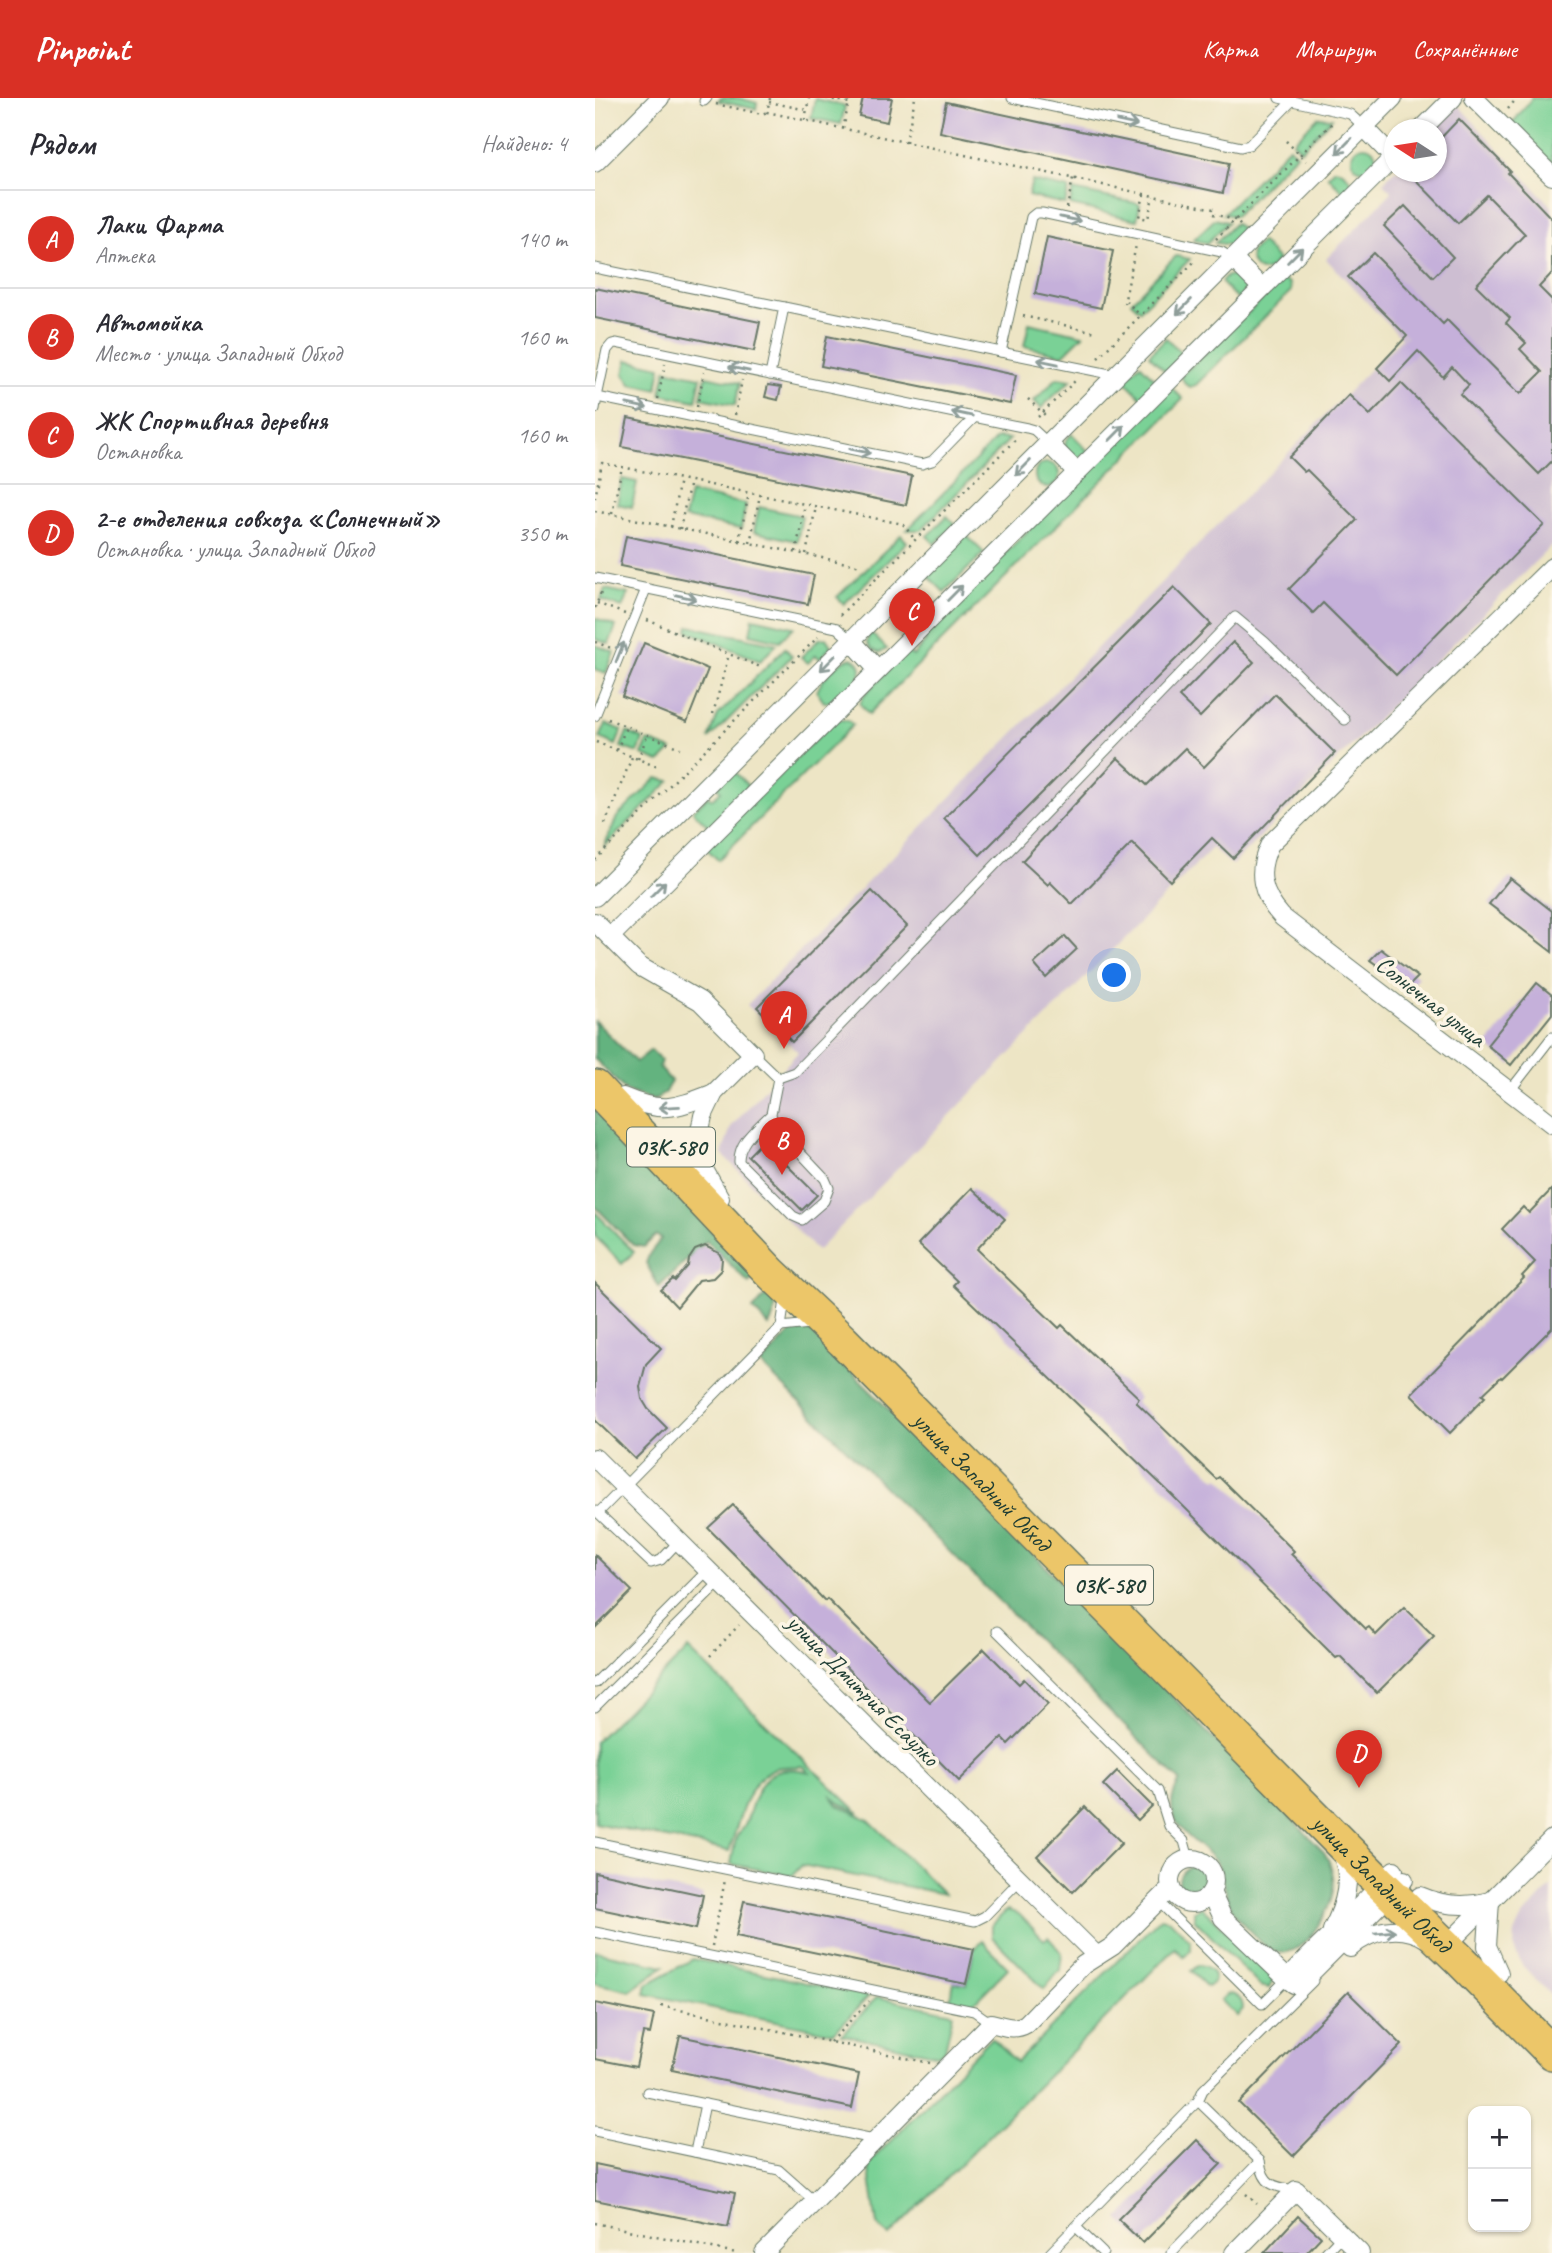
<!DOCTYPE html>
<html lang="ru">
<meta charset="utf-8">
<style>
:root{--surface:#fff;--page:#f2f2f3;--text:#2b2b33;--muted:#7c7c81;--line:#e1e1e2;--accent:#d93025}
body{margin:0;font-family:Caveat,sans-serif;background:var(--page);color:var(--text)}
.controls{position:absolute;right:21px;bottom:21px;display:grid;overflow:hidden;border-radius:14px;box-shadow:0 2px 5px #0004}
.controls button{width:63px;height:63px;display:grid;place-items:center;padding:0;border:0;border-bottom:2px solid var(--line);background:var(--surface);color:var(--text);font:35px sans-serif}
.compass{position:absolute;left:789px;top:21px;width:63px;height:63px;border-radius:50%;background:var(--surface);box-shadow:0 2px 5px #0004;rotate:282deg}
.you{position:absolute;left:520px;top:878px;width:24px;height:24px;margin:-18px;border:5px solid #fff;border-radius:50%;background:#1a73e8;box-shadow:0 0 0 10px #1a73e833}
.badge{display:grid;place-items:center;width:46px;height:46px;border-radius:50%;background:var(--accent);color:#fff;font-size:23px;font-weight:700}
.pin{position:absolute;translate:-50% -58px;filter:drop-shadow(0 2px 4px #0008)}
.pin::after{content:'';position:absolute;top:37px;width:24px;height:21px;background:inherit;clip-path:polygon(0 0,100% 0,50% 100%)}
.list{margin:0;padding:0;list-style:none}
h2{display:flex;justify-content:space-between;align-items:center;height:91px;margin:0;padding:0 28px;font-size:30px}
h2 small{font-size:23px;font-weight:400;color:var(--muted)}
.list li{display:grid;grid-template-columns:46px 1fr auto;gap:21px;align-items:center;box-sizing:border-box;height:98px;padding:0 28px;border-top:2px solid var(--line)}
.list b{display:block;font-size:26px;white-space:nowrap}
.list p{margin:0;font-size:23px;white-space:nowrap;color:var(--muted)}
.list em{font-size:23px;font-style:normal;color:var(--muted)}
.map{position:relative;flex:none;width:957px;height:2155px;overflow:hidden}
header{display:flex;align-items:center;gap:42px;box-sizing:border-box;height:98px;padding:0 35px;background:var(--accent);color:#fff}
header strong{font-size:33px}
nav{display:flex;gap:38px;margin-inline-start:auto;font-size:24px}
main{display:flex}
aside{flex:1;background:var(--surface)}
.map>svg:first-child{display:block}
.industrial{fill:#cdbed2}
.green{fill:#7ad196;stroke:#4c8765;stroke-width:2}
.forest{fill:#63b37f;stroke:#41785a;stroke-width:2}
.building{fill:#c5b0da}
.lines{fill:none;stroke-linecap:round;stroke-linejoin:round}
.lane-casing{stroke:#677867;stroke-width:11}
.street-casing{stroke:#677867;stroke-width:20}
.highway-casing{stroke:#677867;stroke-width:36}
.path{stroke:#677867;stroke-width:2.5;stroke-dasharray:2 5;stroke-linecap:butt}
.lane{stroke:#fff;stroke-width:9}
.street{stroke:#fff;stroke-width:18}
.highway{stroke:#ecc669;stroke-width:33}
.oneway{stroke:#8f9e9a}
.labels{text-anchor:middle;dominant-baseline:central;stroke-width:7;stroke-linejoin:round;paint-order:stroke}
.shield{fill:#fcf5e5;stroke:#617469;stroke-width:2}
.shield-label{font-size:23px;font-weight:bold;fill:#1f3d34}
.street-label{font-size:24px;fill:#1f3d34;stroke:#fcf5e5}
</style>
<header>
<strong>Pinpoint</strong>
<nav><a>Карта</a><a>Маршрут</a><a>Сохранённые</a></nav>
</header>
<main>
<aside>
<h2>Рядом<small>Найдено: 4</small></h2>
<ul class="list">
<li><span class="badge">A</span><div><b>Лаки Фарма</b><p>Аптека</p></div><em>140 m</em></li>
<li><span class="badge">B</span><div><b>Автомойка</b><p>Место · улица Западный Обход</p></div><em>160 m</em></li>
<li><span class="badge">C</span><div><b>ЖК Спортивная деревня</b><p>Остановка</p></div><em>160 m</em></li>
<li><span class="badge">D</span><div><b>2-е отделения совхоза «Солнечный»</b><p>Остановка · улица Западный Обход</p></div><em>350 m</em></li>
</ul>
</aside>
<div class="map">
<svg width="957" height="2155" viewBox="0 0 957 2155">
<rect width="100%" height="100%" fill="#fcf5e5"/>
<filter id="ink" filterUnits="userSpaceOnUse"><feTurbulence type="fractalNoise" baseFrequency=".0143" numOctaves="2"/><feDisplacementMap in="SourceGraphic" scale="14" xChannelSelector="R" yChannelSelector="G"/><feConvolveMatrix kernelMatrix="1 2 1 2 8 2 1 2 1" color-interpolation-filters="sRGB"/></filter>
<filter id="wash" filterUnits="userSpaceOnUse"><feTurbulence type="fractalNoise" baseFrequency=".00686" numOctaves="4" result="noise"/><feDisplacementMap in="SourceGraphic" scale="28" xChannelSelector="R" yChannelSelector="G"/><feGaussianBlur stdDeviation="1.57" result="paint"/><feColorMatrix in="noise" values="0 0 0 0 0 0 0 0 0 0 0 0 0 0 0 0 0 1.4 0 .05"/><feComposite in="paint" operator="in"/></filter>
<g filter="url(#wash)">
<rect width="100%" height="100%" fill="#ede5c5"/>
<g class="industrial">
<polygon points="863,7 957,109 957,447 637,767 617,750 222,1153 127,1056 136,1029 203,954 152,907 806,240 731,161 797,94 788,85 799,73 842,74 842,32 839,31"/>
<polygon points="957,1788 957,1898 927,1867 919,1851 920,1833 927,1819"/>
</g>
<g class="green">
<polygon points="126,0 143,0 162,5 161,11 123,3"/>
<polygon points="937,0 957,0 957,66 917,26"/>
<polygon points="220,1 250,8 246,26 216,20"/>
<polygon points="723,19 737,20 706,52 698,44"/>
<circle cx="769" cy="60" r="12"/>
<polygon points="694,49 701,56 640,118 628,116"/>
<path d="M740,71C750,73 755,79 758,89L750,96L733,78Z"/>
<polygon points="437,83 474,91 470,106 433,98"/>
<polygon points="478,92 545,106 542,122 475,107"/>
<polygon points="620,121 633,124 612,145 598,142"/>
<polygon points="640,125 651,136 640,147 620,145"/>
<path d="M666,144L683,162C680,165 677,169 674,171C661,178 654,164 656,154Z"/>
<polygon points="581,158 595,161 545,212 536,204"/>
<path d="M641,177C653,184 652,193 643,202L626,184L632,178Z"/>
<polygon points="689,181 695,186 696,193 601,287 595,289 590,286 586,278"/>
<polygon points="434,225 488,237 468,257 429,248"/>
<polygon points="571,240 589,257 572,275 554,257"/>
<polygon points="32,262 66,269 62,291 36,286 29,276"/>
<polygon points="545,266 563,284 547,300 529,282"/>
<polygon points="71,272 106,279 101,303 66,296"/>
<polygon points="111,278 145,285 140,307 106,300"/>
<polygon points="462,280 476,282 446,310 439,303"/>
<polygon points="576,289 588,301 274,616 265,606 268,598 312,553 318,558 331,543 327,539"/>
<polygon points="477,336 494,354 484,360 480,360 470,349 471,342"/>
<polygon points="402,340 415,341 326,432 312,432"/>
<circle cx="452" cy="377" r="12"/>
<polygon points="27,381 42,384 37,409 22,406"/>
<polygon points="95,395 151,406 146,431 89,420"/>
<polygon points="164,409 207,418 202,443 159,434"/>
<polygon points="352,418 360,426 340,446 332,438"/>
<polygon points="306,437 312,444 249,506 242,499"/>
<polygon points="371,437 389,455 349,494 332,477"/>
<polygon points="10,491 33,496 27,510 6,502"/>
<polygon points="0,520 21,528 14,546 0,541"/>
<polygon points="158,520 199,529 185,543 155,536"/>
<polygon points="94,528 182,546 165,563 93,533"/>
<polygon points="275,534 292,551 284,555 276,551 272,544"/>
<polygon points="231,540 236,548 225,561 221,557 213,565 206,559 224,541"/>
<polygon points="0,547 19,554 11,575 0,571"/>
<polygon points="190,550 197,558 114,641 123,617"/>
<path d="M257,560C284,571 243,606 229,604L222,594C226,581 244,562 257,560Z"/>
<polygon points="240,622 252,622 258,627 123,762 111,750"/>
<polygon points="11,626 27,632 21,647 5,640"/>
<polygon points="32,634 48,641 43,655 26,649"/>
<polygon points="53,643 77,652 65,664 47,657"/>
<polygon points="139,673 154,689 114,729 98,713 113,698 117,701 126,693 122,689"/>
<polygon points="62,680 75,683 9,749 22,719"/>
<polygon points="0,1114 39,1154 27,1166 0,1138"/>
<path d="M93,1551L264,1715L243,1704L235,1696L243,1707L274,1722L349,1796L207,1767L197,1778L136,1766C138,1757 139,1746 142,1738C145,1733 149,1731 151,1725C163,1689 169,1662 214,1674L208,1668C200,1669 189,1668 181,1670C150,1681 144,1726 134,1753L0,1725V1644Z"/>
<polygon points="606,1809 676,1876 679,1882 675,1890 665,1888 599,1821 599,1813"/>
<polygon points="412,1812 424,1816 449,1842 453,1839 467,1855 465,1872 449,1891 397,1839 397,1827"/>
<polygon points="565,1820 575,1822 596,1843 596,1852 589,1859 580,1850 294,2138 282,2127 273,2066 396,1940 422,1964"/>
<polygon points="387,1843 413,1870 376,1908 354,1904 359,1884 372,1886 379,1851"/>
<polygon points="0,1853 69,1868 35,1893 0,1885"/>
<polygon points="98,1861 274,1898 239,1935 50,1896 52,1886"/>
<path d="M604,1867C617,1868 626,1882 612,1889L596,1873Z"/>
<path d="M636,1896C644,1898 648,1903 648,1911L642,1918L626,1902L631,1897Z"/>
<polygon points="282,1899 358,1915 350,1952 344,1957 247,1937"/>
</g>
<g class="forest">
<polygon points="0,923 41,964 56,952 66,962 64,969 76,983 69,996 58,1002 31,993 0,961"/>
<path d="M0,1011L179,1198C182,1210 180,1217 174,1228L158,1212L173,1195L158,1180L154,1185L111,1143L64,1189L51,1165L55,1155L66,1141L61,1137L49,1149L38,1147L0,1108Z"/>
<path d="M205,1232L215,1233L408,1425L729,1754C741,1773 742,1795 730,1815C721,1833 702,1862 678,1853C670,1850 664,1842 658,1836C652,1829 644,1823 640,1816C629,1801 631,1781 622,1766C610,1747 587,1740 579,1718C574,1705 578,1694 585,1683L166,1266L197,1233Z"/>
<circle cx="598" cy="1783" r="14"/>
</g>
<g id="blocks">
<g class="building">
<polygon points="268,0 297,0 292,24 264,18"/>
<polygon points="351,4 634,65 628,95 345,34"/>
<polygon points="864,21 915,73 913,75 957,121 957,175 944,189 957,202 957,363 944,376 865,296 874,287 857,269 848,279 823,253 795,283 782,270 812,238 753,179 778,155 848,226 852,222 925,296 947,274 925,251 931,245 911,225 915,220 881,187 930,136 892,97 863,125 813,74 842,74 842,44"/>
<polygon points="810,108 858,159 838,179 789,128"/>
<polygon points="452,139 518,153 506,210 440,196"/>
<polygon points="0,190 165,224 159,253 0,220"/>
<polygon points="232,238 421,277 415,306 226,268"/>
<polygon points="806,285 949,427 801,577 728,505 718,515 694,491 762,422 712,372 709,374 694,359 754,297 775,317"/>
<polygon points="173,287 186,289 183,302 170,299"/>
<polygon points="33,320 317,378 311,407 27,349"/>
<polygon points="31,438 219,477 213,506 25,468"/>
<polygon points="579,489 616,526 385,757 349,720"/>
<polygon points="638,544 659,564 605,619 584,599"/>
<polygon points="49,545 113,571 92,624 27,598"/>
<polygon points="680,596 740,655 638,760 617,740 575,783 537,745 477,806 455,784 453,787 427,763 523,660 552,687 590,650 609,669"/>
<polygon points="915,780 957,813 957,854 894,806"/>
<polygon points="277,793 312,828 197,944 162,909"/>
<polygon points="470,838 482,851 451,880 439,866"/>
<polygon points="786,851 823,879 813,889 775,862"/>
<polygon points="942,885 957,897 957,916 916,967 892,947"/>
<polygon points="168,1043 222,1097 207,1112 153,1058"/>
<polygon points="377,1090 410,1121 382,1151 464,1230 467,1227 544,1300 541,1304 621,1381 624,1379 699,1453 696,1456 771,1531 774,1529 781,1537 809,1509 839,1538 782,1595 745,1558 741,1560 574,1394 358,1187 362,1183 323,1146"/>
<polygon points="957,1091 957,1230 907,1280 906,1279 887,1297 890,1299 855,1335 816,1296 929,1180 927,1178 940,1164 907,1131 928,1109 934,1115"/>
<polygon points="110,1148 124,1155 127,1161 126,1172 118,1180 104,1182 82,1209 66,1192 78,1181 80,1183 93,1168 94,1161 100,1152"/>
<polygon points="0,1185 66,1250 51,1266 45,1289 47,1301 53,1311 72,1330 40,1361 0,1322"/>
<polygon points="138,1407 230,1503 232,1501 335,1604 389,1551 424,1586 429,1581 453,1606 413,1646 407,1640 364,1683 113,1430"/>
<polygon points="0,1457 37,1493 0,1530"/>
<polygon points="522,1673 557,1708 543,1722 508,1687"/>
<polygon points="490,1709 527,1745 478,1794 442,1758"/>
<polygon points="0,1774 108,1797 101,1831 0,1810"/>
<polygon points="149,1803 379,1851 371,1886 141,1838"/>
<polygon points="753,1894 807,1947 698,2058 644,2005"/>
<polygon points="0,1905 59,1917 55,1936 48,1935 41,1969 0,1961"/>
<polygon points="85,1938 264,1976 257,2010 77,1972"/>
<polygon points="602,2042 626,2066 548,2145 523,2121"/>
<polygon points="0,2066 140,2095 133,2129 0,2102"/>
<polygon points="703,2118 726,2139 711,2155 669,2155"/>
</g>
</g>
</g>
<g filter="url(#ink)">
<use href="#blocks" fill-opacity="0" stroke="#677867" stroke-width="2"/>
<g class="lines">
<defs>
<g id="lane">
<polyline points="417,0 646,49 654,47 697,3"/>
<polyline points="684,0 755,16 768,28"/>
<polyline points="109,3 112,0"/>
<polyline points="0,170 189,209 175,277"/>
<polyline points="189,209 406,254"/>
<polyline points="520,277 406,254 436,119 441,115 447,115 627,154 637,160"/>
<polyline points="0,311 2,299"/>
<polyline points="380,319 337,363 327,366 2,299 12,252 17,246 21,245 432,330 439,332 453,345"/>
<polyline points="0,480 242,530 256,542"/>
<polyline points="0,618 51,491"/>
<polyline points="158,956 183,980 200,974 640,519 670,544 750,622"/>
<polyline points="914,994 957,939"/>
<path d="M176,1016C163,1030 143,1043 144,1064L198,1118L207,1122L229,1103L234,1090L230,1081L179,1027L176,1016L183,980"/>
<polyline points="186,1229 215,1226"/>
<polyline points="1,1413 56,1465 66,1462 84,1443"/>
<polyline points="3,1415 186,1229 190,1202"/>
<polyline points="402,1533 563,1693 574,1728 589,1743 594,1761"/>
<polyline points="0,1585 113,1472"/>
<polyline points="0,1609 125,1484"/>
<polyline points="0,1744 380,1823 390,1818 425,1782"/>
<polyline points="563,1803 667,1906 692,1881"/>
<polyline points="0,1834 379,1913 396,1925"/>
<polyline points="52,1994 279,2041"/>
<path d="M603,2003L665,2063C668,2087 679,2089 700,2092"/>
<polyline points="0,2033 184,2072 219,2103"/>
<polyline points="100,2054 110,2006"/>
<polyline points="481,2129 508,2155"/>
<polyline points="455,2155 603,2003 608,1992 718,1883"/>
<polyline points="576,2155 665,2063"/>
<polyline points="730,2155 747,2137"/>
</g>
<g id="street">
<polyline points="879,0 957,78"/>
<polyline points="768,28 798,59"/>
<polyline points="826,32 858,0"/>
<polyline points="0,65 65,0"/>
<polyline points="637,160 667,190"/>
<polyline points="453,345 482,374"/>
<path d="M957,469L675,746C661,774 666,796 687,819L957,1026"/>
<polyline points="256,542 283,572"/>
<polyline points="0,799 798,0"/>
<polyline points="0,824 44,868 105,903 158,956 119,995 108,1018 103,1042 107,1068 125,1100"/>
<polyline points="15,839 800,58"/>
<path d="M28,999C68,1016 80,1010 119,995"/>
<polyline points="0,1360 502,1858"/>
<circle cx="597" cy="1783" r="22"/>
<polyline points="616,1794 628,1820 692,1881 699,1886 712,1879 809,1782"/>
<path d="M825,1798C848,1808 871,1810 895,1803"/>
<polyline points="895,1803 892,1848 904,1875"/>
<path d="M737,1832C750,1808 759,1777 745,1752"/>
<polyline points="851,1848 957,1741"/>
<path d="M755,1850C776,1831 807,1825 832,1841"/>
<path d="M692,1881C727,1844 765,1811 799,1772"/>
<path d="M169,2155L396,1925C409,1928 419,1933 431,1926L488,1867L518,1848L576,1790"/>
<polyline points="639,2155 701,2092 765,2155"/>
</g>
<g id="highway">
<path id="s1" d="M0,989L176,1175L248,1243L786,1786L864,1861L957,1955"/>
</g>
</defs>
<use href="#lane" class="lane-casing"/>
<use href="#street" class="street-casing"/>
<use href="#highway" class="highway-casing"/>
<g class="path">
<polyline points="175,0 172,14 623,112"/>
<polyline points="231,0 254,5"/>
<polyline points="174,4 212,12"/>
<polyline points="121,6 167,16 172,14"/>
<polyline points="913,11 922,0"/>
<polyline points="210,22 214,0"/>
<polyline points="248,31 255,0"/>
<polyline points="691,43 711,63"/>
<polyline points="311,44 320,0"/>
<polyline points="549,96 544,119 553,121 558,98"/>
<polyline points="472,110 478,80"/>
<polyline points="618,116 640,122 646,128"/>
<polyline points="621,141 738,24"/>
<polyline points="531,203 545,217"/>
<polyline points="529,206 541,147"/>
<polyline points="428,218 501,234"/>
<polyline points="503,260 602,161"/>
<polyline points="63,301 70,266"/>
<polyline points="433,301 453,320"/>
<polyline points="102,309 109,274"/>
<polyline points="140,317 147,282"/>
<polyline points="443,319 481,282"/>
<polyline points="0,400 7,365 308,426 320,442"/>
<polyline points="0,413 266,468"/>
<polyline points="17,416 27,369"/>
<polyline points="76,429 85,381"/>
<polyline points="85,431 95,383"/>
<polyline points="144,443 154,395"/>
<polyline points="155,445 165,397"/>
<polyline points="201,454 210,406"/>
<polyline points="211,456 221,409"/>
<polyline points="2,505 30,516"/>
<polyline points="0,510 7,492"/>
<polyline points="245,517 421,341"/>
<polyline points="52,522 165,569"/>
<polyline points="0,544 16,550"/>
<polyline points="118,616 134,556"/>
<polyline points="13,621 85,650"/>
<polyline points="1,644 65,670"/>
<polyline points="22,652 31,629"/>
<polyline points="43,661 52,638"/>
<polyline points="10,726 37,659"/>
<polyline points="0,762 223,539"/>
<polyline points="115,1558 144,1527"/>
<polyline points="117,1848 130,1782"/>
<polyline points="66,1908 335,1965"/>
<polyline points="235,1944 274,1903"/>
<polyline points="651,2096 662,2106"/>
<polyline points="0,2125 141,2155"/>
</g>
<use href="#lane" class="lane"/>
<use href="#street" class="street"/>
<use href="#highway" class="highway"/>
</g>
<defs><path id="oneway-shaft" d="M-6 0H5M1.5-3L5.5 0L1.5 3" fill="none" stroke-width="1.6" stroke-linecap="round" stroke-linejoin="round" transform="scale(1.75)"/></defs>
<g class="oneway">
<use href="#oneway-shaft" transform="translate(532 25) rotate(12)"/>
<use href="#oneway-shaft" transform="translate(749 48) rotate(135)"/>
<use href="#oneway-shaft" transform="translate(475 121) rotate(12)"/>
<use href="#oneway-shaft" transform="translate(700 157) rotate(-45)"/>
<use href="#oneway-shaft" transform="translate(589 209) rotate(135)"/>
<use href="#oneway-shaft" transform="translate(453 264) rotate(-168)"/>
<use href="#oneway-shaft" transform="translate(144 271) rotate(-168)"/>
<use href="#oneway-shaft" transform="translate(42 308) rotate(12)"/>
<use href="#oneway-shaft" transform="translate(367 316) rotate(-168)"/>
<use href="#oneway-shaft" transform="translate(522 335) rotate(-45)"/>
<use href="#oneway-shaft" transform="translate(265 353) rotate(12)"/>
<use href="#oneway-shaft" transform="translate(428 370) rotate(135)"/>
<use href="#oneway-shaft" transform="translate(360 495) rotate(-45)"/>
<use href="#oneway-shaft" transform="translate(91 499) rotate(12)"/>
<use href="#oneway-shaft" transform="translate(25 554) rotate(-68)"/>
<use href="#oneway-shaft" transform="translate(233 565) rotate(135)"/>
<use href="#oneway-shaft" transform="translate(63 791) rotate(-45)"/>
<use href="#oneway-shaft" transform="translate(74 1009) rotate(177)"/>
<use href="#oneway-shaft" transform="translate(790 1834) rotate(-6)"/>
</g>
</g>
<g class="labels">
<g class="shield">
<rect x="32" y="1029.5" width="88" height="39" rx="5"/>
<rect x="470" y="1467.5" width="88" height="39" rx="5"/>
</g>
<g class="shield-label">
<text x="76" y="1049">03К-580</text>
<text x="514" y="1487">03К-580</text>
</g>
<g class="street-label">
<text transform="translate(836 903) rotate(38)">Солнечная улица</text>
<text stroke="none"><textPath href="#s1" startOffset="553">улица Западный Обход</textPath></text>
<text transform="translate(268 1592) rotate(45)">улица Дмитрия Есаулко</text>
<text stroke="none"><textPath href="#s1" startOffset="1120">улица Западный Обход</textPath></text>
</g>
</g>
</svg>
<div class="controls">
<button>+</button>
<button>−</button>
</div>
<svg class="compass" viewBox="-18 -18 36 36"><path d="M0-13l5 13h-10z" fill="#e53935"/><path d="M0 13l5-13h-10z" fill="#7c7c81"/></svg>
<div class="you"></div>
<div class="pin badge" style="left:189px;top:951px">A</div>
<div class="pin badge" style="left:187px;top:1077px">B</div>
<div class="pin badge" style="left:317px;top:548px">C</div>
<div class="pin badge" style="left:764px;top:1690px">D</div>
</div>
</main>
